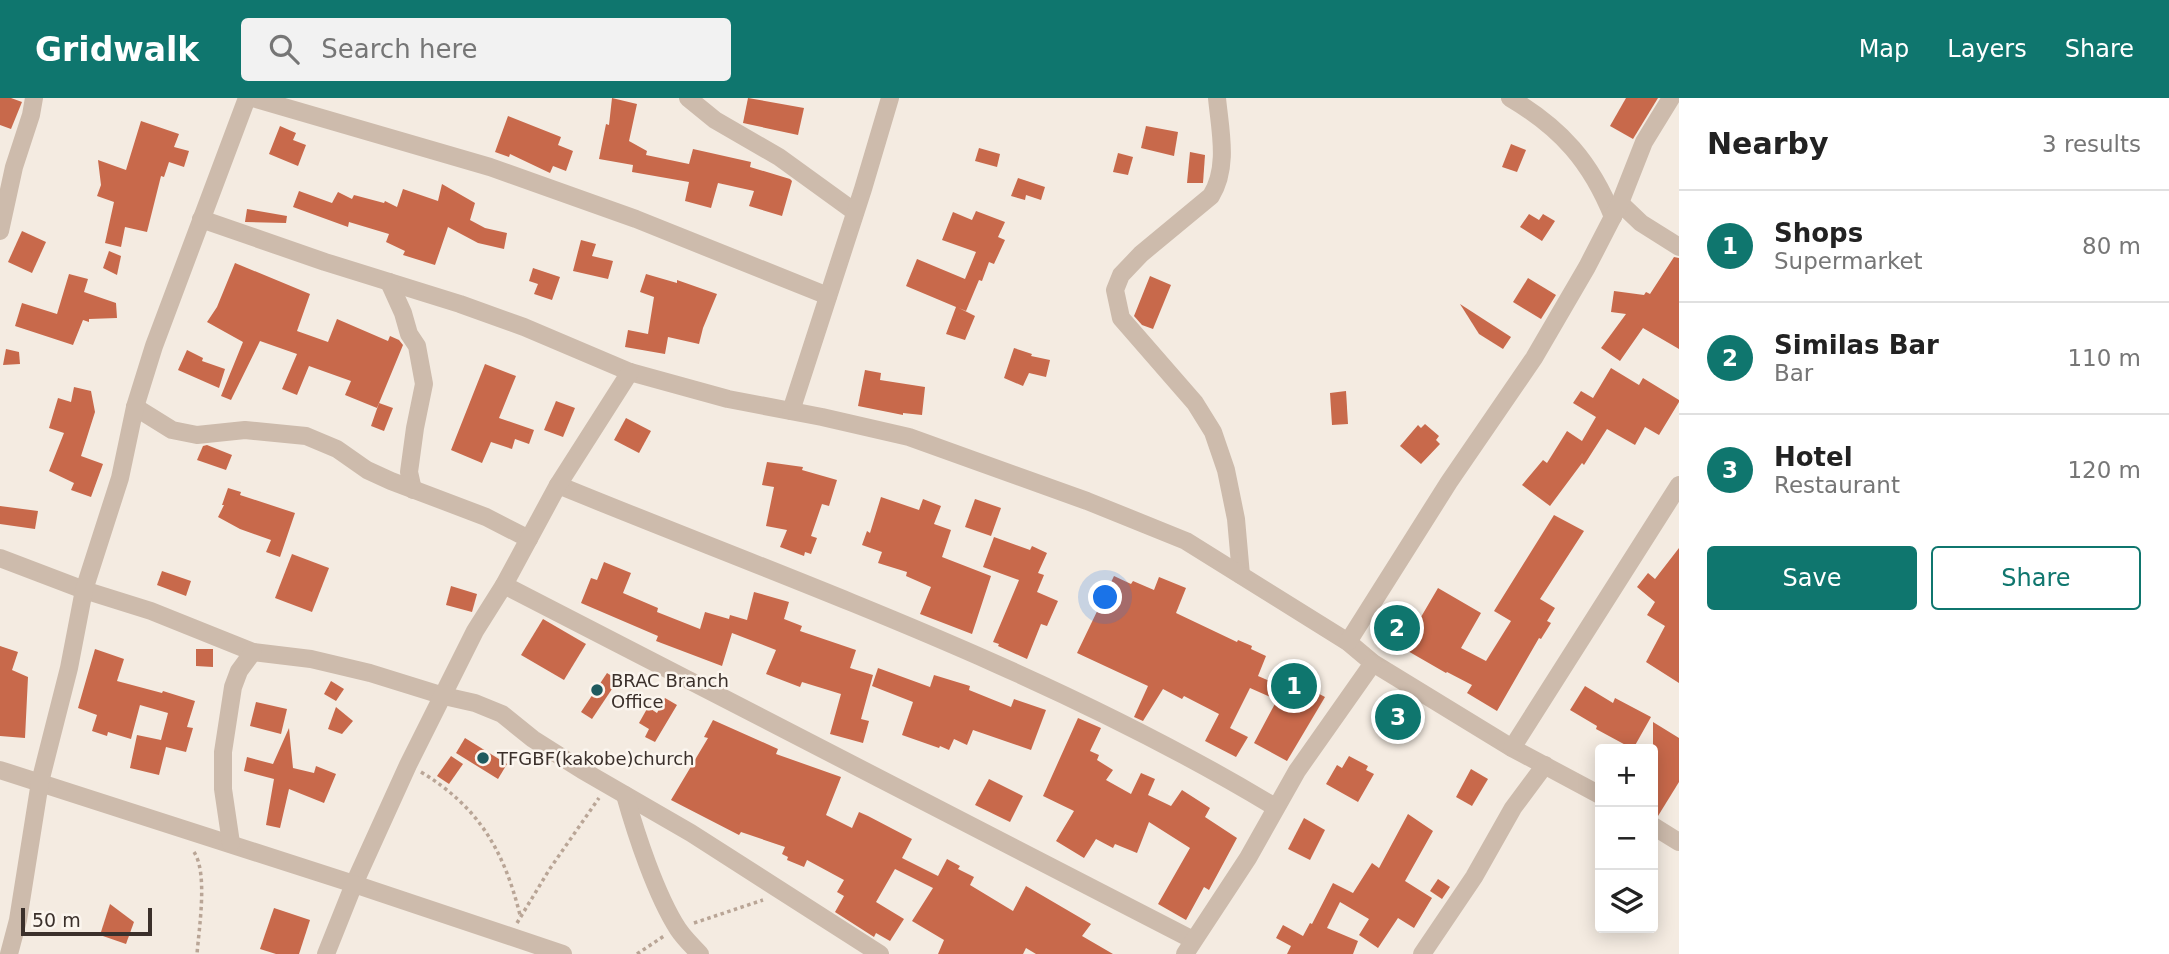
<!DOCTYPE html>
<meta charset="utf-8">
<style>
:root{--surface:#fff;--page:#f2f2f2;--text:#222;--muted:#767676;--line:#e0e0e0;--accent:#0f766e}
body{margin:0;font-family:"DejaVu Sans",sans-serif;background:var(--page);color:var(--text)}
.controls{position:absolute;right:21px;bottom:21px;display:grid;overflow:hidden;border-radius:7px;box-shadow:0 4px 18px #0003}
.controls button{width:63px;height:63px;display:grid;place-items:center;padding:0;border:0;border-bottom:2px solid var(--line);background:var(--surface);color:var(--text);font:35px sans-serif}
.scale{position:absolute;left:21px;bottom:18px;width:131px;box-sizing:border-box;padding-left:7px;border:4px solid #3b302b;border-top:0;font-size:19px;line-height:24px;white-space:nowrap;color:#3b302b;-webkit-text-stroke:5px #fbf5ee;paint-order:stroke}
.you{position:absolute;left:1106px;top:500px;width:24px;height:24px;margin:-18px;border:5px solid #fff;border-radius:50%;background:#1a73e8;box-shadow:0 0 0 10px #1a73e833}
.badge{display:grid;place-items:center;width:46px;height:46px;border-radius:50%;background:var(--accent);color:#fff;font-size:23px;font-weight:700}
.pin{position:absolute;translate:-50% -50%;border:4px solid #fff;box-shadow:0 2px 7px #0006}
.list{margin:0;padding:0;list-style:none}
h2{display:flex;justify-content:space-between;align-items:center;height:91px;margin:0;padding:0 28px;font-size:30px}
h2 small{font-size:23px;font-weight:400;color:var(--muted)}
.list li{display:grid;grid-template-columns:46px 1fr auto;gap:21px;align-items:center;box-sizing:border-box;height:112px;padding:0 28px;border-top:2px solid var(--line)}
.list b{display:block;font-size:26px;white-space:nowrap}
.list p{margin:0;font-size:23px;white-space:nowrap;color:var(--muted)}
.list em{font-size:23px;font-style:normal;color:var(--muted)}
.actions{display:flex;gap:14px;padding:21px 28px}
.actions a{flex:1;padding:16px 0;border:2px solid var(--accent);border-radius:7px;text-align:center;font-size:24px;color:var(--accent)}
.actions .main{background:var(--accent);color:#fff}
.icon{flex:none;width:38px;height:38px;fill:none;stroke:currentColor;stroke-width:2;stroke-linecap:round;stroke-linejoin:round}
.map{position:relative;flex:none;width:1679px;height:856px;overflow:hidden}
header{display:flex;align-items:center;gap:42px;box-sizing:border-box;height:98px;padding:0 35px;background:var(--accent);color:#fff}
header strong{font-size:33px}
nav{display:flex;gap:38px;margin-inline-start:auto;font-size:24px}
.search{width:490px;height:63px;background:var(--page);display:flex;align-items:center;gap:18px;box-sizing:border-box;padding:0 24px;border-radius:7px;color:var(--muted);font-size:26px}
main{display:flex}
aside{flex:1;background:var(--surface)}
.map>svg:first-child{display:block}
.building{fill:#c8694b}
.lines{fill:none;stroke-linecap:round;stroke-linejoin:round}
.path{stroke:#b9a596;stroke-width:3.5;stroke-dasharray:3.5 3.5;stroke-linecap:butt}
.minor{stroke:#cdbbac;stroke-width:18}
.poi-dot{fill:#1f5a5e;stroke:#fbf5ee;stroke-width:2.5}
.labels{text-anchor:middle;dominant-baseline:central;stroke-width:5;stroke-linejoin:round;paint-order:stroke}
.poi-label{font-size:18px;fill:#3b302b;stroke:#fbf5ee;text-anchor:start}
</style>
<header>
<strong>Gridwalk</strong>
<div class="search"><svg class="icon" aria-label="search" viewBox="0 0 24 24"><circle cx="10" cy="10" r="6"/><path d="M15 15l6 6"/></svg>Search here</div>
<nav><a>Map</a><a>Layers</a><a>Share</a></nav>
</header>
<main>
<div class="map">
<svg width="1679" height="856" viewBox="0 0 1679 856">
<rect width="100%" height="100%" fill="#f4ebe1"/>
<g class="building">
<polygon points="0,0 11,0 22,4 11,31 0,27"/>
<polygon points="612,0 637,6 629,43 647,53 646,57 689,66 693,51 751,64 750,69 790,81 792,83 782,118 749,108 754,93 718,85 711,110 685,103 689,84 632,74 633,67 599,61 606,26 609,27"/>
<polygon points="748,0 804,10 798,37 743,25"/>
<polygon points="1626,0 1658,0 1633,41 1610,28"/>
<polygon points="508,18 561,39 558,47 573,53 566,73 553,68 550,75 510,56 509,59 495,54"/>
<polygon points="141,23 179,36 174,49 189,53 184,69 169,64 164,79 161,78 147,134 125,129 121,149 105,145 114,104 97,98 101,87 98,62 126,72"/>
<polygon points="280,28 296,35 293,42 306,47 298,68 269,56"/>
<polygon points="1146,28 1178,34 1174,58 1141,50"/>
<polygon points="1511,46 1526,52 1517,74 1502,69"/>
<polygon points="979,50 1000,56 997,69 975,63"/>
<polygon points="1190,54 1205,57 1203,85 1187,85"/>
<polygon points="1118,55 1133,59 1128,77 1113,74"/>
<polygon points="1018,80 1045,89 1041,102 1026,97 1025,102 1011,98"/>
<polygon points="442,86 475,105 470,122 485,130 507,135 504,151 478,145 448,129 435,167 403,157 405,153 386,144 389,136 349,124 348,129 293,109 299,93 332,105 338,94 352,101 354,97 384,105 385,103 397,109 403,91 438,103"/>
<polygon points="247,111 287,118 286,125 245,124"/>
<polygon points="976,113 1005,124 998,139 1005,142 994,166 989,164 982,183 979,182 966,213 959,210 975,218 965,242 946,236 956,209 906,188 917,161 965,181 976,154 942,142 953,114 972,122"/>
<polygon points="1529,116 1539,122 1543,116 1555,123 1542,143 1520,129"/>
<polygon points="22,133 46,144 32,175 8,164"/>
<polygon points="581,142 596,146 592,158 613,163 608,181 573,173"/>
<polygon points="109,153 121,158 117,177 103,170"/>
<polygon points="1674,159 1679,160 1679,251 1643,230 1620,263 1601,250 1626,216 1611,214 1614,193 1644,197 1646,194 1650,196"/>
<polygon points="235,165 310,196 297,233 328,244 337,221 388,243 390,238 399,242 403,247 377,310 345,297 351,283 309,268 297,297 282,291 297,256 260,243 231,302 221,298 243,244 207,224 217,209"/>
<polygon points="533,170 560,179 552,202 534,196 538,186 529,183"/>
<polygon points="69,176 88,181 84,194 116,205 117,220 89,221 89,224 83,222 73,247 15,228 22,205 57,216"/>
<polygon points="646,176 677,185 677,182 717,196 703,230 699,246 668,239 665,256 625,249 628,232 648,236 654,199 640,194"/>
<polygon points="1150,178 1171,187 1153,231 1142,227 1134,218"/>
<polygon points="1528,180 1556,197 1541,221 1513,204"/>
<polygon points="1460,206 1511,239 1503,251 1479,236"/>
<polygon points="1014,250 1032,256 1031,258 1050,262 1046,279 1029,275 1023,288 1004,280"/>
<polygon points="6,251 19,254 20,266 3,267"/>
<polygon points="187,252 203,260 202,263 225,271 219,290 178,272"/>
<polygon points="485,266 516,278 499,320 534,332 529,346 515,341 512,351 491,344 482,365 451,352"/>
<polygon points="1611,270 1639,287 1643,280 1679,302 1679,304 1659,337 1645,329 1635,347 1607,331 1584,367 1582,365 1550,408 1522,387 1543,362 1547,365 1567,333 1582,343 1596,319 1573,305 1581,293 1593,300"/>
<polygon points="865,272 881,275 880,282 925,289 922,317 903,315 903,317 858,308"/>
<polygon points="74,289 91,293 95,314 81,358 103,366 91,399 71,392 74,385 49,373 64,335 49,330 58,300 71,304"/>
<polygon points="1346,293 1348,326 1332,327 1330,295"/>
<polygon points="556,303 575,310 563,339 544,332"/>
<polygon points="379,305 393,310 384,333 371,328"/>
<polygon points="626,320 651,333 639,355 614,342"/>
<polygon points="1425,326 1439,338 1436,342 1440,346 1421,366 1400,348 1418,327 1421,330"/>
<polygon points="207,347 232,357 226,372 197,362 203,348"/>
<polygon points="767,364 803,369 802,372 837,382 829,408 822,406 811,438 817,440 811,456 805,454 804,458 780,449 787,432 766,428 774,389 762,387"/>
<polygon points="228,390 241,394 240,397 295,415 280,459 266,454 271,442 240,431 218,419 224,407 222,407"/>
<polygon points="881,399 919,412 923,401 941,408 934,426 951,432 942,459 991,478 972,536 920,516 931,489 906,478 907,474 878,465 882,454 862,447 867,433 870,435"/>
<polygon points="975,401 1001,410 991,438 965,429"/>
<polygon points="0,408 38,413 35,431 0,426"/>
<polygon points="1554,417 1584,433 1540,501 1555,510 1547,523 1551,525 1541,541 1539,540 1497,613 1467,595 1472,587 1447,574 1446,575 1387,541 1406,510 1421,519 1438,490 1481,515 1461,550 1486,563 1511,523 1494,513"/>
<polygon points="994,439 1030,452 1032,448 1047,455 1038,475 1044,477 1037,494 1058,503 1047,528 1041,526 1027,561 998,548 999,546 993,544 1019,482 983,469"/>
<polygon points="1679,450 1679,585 1646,564 1665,528 1647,517 1655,504 1637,489 1648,475 1655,481"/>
<polygon points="292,456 329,470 312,514 275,500"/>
<polygon points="604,464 631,475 623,495 658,510 657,514 700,531 705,514 729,521 730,517 747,522 754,494 789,504 784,521 802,528 800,533 856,552 850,570 873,577 861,621 869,623 863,645 830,636 841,596 802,584 800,589 766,576 776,552 732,535 722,568 656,543 658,538 581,505 591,480 597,482"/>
<polygon points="162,473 191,483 186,498 157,487"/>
<polygon points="1114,478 1131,486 1133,483 1154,492 1159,479 1186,490 1176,515 1237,544 1238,542 1252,548 1251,551 1266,558 1258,578 1284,589 1289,580 1325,599 1287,663 1254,645 1277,602 1250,590 1230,630 1248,639 1236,659 1205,643 1219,616 1184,598 1182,601 1163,591 1143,623 1134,619 1148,588 1077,555"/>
<polygon points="451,488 477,496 472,514 446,507"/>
<polygon points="543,521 586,546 564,582 521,557"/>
<polygon points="0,548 18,554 12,572 28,579 25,640 0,638"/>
<polygon points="95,551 124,561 117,583 162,595 163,593 195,603 187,629 193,630 186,654 166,649 159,677 130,670 137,637 161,642 168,615 140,607 131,641 108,634 107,638 92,633 97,617 78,610"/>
<polygon points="196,551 213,551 213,569 196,568"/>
<polygon points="878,570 930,589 934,577 970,588 969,592 1011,609 1014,601 1046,612 1031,652 973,632 967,647 954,641 949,652 940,648 939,650 902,637 913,604 872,588"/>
<polygon points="607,575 618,582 592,621 581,614"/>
<polygon points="331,583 344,591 336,603 324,596"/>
<polygon points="1585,588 1613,605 1615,600 1651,619 1633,651 1596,631 1597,628 1570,612"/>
<polygon points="665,600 677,607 655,644 645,639 649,631 639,625 648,609 657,615"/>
<polygon points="256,604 287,611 281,636 250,628"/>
<polygon points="336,609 353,623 342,636 328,631"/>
<polygon points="1395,609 1410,618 1401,634 1386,625"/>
<polygon points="1078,620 1101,630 1090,653 1099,657 1097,662 1113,672 1106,682 1131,696 1141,675 1155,681 1148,697 1171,708 1182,692 1210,710 1205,719 1237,740 1209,792 1204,789 1186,822 1158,806 1190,750 1149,724 1137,755 1115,746 1113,750 1096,741 1084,760 1056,743 1074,713 1043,698"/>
<polygon points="713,622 778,651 776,656 841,679 826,717 852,730 859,714 868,718 912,741 902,760 938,778 947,761 960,768 958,771 974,779 970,787 1013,813 1026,788 1091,826 1082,838 1113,856 1036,856 1026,850 1023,856 938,856 944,842 912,823 933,790 895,771 876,804 904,821 890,843 876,835 874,839 835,814 844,798 837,794 844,782 807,762 804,769 787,762 788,759 782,756 785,749 741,734 739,737 671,702 708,640 704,639"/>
<polygon points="1653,624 1679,640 1679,684 1658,718 1653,717"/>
<polygon points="289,630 293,670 314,675 316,668 336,676 324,705 289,691 280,730 266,727 274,681 244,673 247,659 273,666"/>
<polygon points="465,640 507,666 498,681 456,655"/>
<polygon points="451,658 463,666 449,686 437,678"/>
<polygon points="1349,658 1368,668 1366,672 1374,676 1358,704 1326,686 1337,667 1342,670"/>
<polygon points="1471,671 1488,681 1472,708 1456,699"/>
<polygon points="989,681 1023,698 1010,724 975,707"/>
<polygon points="1408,716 1433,733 1405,783 1432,800 1414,830 1398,820 1378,850 1359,837 1369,821 1340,804 1327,830 1358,843 1353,856 1287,856 1291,848 1276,840 1283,827 1303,838 1310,825 1312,826 1333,785 1353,795 1372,765 1379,770"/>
<polygon points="1304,720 1325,732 1310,762 1288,751"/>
<polygon points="1438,781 1450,789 1442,801 1430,793"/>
<polygon points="110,806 134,824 126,846 100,837"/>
<polygon points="274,810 310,822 299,856 276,856 260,851"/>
</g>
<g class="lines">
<g class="path">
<path d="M421,674C479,709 504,753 520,817"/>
<path d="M194,754C208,775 199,830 197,856"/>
<polyline points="517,825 549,772 599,700"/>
<polyline points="694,825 763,802"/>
<polyline points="637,856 664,838"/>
</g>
<g class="minor">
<polyline points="253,0 490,69 636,121 828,198"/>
<polyline points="688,0 715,22 779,59 855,114"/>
<path d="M1217,0C1220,32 1229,69 1211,98L1141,156L1121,177L1115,192L1121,220L1195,305L1213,334L1226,372L1236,421L1241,477"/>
<path d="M1510,0C1561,30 1591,64 1613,119"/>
<polyline points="1620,105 1641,125 1679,149"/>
<polyline points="201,121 325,164 460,206 524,229 630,274 728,301 822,319 909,339 1087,403 1186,443 1348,544 1373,565 1512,650 1600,697"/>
<polyline points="0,133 14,69 31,17 34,0"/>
<polyline points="389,184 403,215 409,236 417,248 424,286 415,330 409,374 413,392"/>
<polyline points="135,309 172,332 197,337 245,332 306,338 337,351 367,372 391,383 486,419 529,441"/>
<polyline points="791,313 863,91 890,0"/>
<path d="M558,387C800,486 1050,573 1275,709"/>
<polyline points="0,460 84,492 151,513 253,554 311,561 370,575 444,598 475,605 502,616 533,641 582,672 691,735 880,856"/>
<polyline points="504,487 1193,842"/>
<polyline points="1348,544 1449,384 1534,260 1587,169 1620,105 1644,44 1671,0"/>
<polyline points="1512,650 1679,387"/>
<polyline points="0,672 354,786 408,667 475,533 504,487 558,387 630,274"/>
<path d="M625,697C636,736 656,797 678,831C684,840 692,848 700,856"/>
<polyline points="1653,728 1679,744"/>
<polyline points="231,745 223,691 223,654 233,589 239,573 253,554"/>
<polyline points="9,856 18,822 40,684 69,570 84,492 120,380 135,309 154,248 247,0"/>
<polyline points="326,856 354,786 563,856"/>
<polyline points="1185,856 1248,760 1297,673 1373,565"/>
<polyline points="1422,856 1474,779 1513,710 1545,667"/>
</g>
</g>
<g class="poi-dot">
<circle cx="597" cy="592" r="7"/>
<circle cx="483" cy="660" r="7"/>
</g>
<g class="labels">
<g class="poi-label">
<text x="611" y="582">BRAC Branch<tspan x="611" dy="21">Office</tspan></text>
<text x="497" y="660">TFGBF(kakobe)church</text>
</g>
</g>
</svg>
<div class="controls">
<button>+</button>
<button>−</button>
<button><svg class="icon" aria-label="layers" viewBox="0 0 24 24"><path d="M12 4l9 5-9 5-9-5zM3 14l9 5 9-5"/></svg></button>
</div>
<div class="scale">50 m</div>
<div class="you"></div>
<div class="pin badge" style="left:1294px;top:588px">1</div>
<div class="pin badge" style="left:1397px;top:530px">2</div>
<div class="pin badge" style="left:1398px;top:619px">3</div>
</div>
<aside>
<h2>Nearby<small>3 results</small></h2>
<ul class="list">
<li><span class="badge">1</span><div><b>Shops</b><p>Supermarket</p></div><em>80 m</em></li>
<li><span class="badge">2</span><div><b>Similas Bar</b><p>Bar</p></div><em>110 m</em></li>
<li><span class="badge">3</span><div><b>Hotel</b><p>Restaurant</p></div><em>120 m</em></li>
</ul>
<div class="actions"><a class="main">Save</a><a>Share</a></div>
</aside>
</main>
